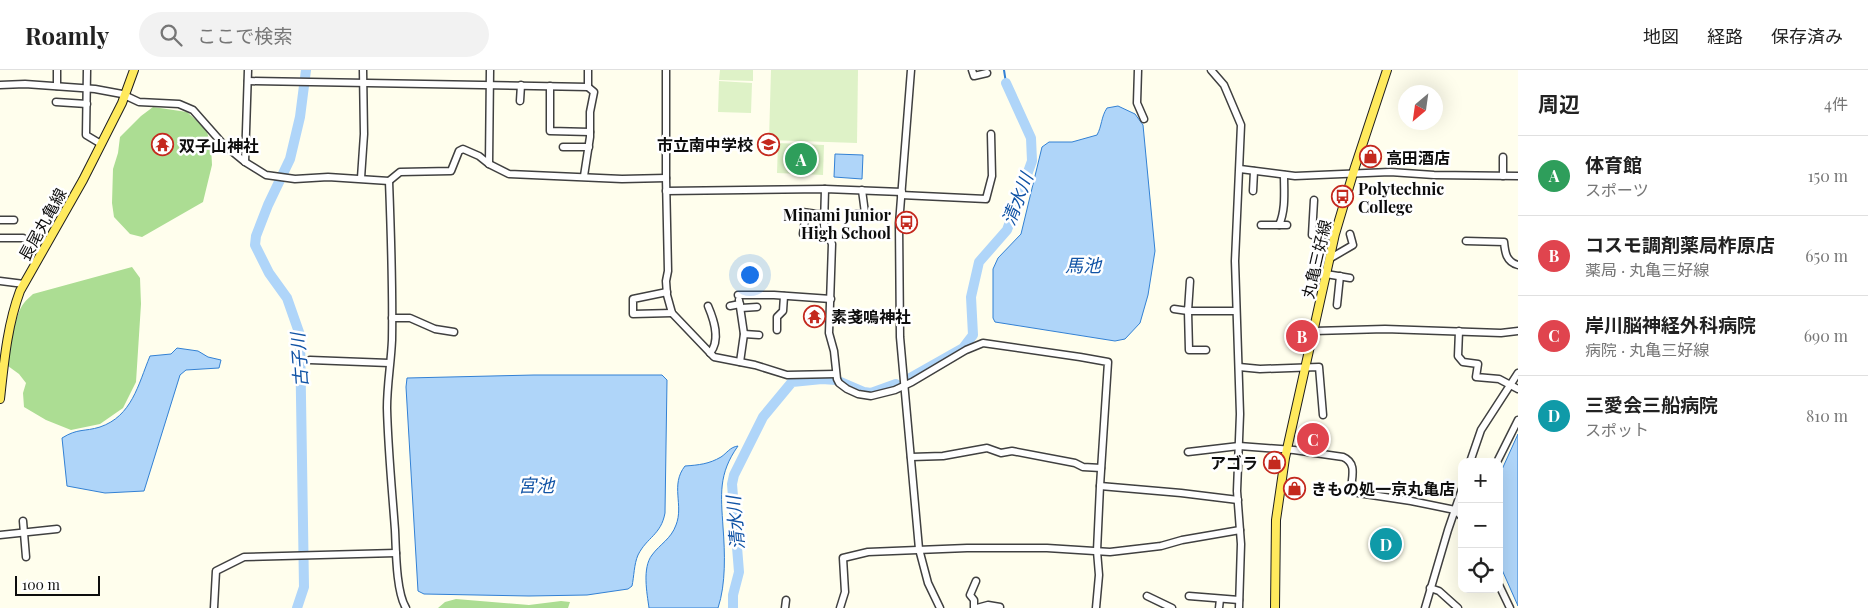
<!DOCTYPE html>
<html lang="ja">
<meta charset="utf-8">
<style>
:root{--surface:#fff;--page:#f2f2f2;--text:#222;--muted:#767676;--line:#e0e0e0;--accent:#c4291e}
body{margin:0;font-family:"Playfair Display","Noto Sans JP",serif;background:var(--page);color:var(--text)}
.controls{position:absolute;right:15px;bottom:15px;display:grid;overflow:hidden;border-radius:10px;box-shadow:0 5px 20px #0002}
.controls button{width:45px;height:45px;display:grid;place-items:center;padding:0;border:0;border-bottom:1px solid var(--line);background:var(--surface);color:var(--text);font:25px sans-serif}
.compass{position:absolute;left:1398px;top:15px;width:45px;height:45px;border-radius:50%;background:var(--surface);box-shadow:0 5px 20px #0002;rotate:209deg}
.scale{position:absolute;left:15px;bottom:12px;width:85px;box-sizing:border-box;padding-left:5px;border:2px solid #0d0d0d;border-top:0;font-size:14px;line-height:18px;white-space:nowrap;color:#0d0d0d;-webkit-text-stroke:4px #fff;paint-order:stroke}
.you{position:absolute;left:749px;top:204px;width:18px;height:18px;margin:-12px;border:4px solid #fff;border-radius:50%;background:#1a73e8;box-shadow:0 0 0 8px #1a73e833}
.badge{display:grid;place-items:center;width:32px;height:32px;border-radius:50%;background:var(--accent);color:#fff;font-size:16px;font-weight:700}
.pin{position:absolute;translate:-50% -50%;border:2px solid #fff;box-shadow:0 1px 5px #0006}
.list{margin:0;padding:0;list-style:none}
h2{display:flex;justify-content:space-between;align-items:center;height:65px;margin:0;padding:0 20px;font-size:21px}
h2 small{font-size:16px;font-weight:400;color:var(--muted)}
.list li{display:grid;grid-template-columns:32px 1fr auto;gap:15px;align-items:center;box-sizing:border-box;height:80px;padding:0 20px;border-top:1px solid var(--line)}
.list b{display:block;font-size:19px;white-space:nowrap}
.list p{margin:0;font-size:16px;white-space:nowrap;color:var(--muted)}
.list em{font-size:16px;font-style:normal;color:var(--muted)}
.icon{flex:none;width:28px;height:28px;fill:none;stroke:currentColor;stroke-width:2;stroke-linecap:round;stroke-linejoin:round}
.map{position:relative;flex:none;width:1518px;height:538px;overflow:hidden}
header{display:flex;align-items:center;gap:30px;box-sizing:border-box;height:70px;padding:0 25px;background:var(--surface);border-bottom:1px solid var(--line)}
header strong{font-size:24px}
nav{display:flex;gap:28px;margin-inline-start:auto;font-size:18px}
.search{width:350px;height:45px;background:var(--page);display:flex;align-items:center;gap:12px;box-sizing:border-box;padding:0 18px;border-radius:28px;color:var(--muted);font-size:19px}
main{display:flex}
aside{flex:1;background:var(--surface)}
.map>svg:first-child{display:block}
.forest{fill:#acdd93}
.pitch{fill:#def2c7}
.water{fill:#afd5f9;stroke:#3381d4}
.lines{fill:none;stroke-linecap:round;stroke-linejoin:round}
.stream{stroke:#3381d4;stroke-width:2}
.river{stroke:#afd5f9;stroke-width:10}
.minor-casing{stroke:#404040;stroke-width:9}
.major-casing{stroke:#1e1e1e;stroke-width:10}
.minor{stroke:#fff;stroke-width:6}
.major{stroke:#ffea5d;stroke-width:8}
.labels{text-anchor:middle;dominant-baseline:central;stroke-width:5;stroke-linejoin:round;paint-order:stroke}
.poi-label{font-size:16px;font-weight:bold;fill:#0d0d0d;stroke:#fff;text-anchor:start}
.street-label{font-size:16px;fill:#0d0d0d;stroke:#fff}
.water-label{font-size:18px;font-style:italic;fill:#1053a5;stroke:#fff}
</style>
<header>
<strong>Roamly</strong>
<div class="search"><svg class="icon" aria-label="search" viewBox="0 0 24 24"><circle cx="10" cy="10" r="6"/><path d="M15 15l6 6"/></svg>ここで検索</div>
<nav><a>地図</a><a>経路</a><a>保存済み</a></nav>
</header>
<main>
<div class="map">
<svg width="1518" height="538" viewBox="0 0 1518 538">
<rect width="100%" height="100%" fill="#fffeed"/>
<g class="forest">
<polygon points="153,37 187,42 206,59 211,75 212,95 203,132 142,167 130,164 114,147 112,133 113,99 118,83 120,67 141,46"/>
<path d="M132,197L140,208L141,234L136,312L123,338L100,354L71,360L46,350L24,337L23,323L26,313L19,304L8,296C9,282 15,243 24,233C26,230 30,227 33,224Z"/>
<polygon points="456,529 529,535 561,531 570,532 568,538 438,538 445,532"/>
</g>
<g class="pitch">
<polygon points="720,0 753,0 753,11 719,10"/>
<polygon points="771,0 858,0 857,73 769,70"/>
<polygon points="719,11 752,13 751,43 718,42"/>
<polygon points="778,73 824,75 823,105 777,103"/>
</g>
<g class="water">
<path d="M1118,36L1135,44L1143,55L1155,181L1148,225L1140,253L1125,269L1115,271L995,252L993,248V199L998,188L1021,164L1042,77L1049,72H1072L1097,65C1102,56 1101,47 1107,38Z"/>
<polygon points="835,84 863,85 862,109 834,107"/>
<path d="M177,278L198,281L208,287L221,290L219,298L186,300L180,305L144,421L105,423L67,416L62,368C78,358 84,362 100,357C132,346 138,315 150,286L171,284Z"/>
<path d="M534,305H662L667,310L665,443C661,465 647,467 638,485C634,494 634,507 632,516L628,519L587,525L529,526L424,524L418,521L406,317L407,308Z"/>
<polygon points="1518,364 1518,536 1499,493 1499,406"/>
<path d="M738,376C718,404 721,425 723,457C725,483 726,514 718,538H649C647,523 642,498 652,485C660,474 671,469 676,455C684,435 670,415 685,396C699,395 709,394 721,387C727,383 730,377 738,376Z"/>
</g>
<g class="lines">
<polyline class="stream" points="1004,0 1006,13"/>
<g class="river">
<polyline points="910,308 963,278 973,265 971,227 979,192 1007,160 1032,91 1031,68 1006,13"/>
<polyline points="297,538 304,517 300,265 287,228 269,203 255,175 256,166 268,135 290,89 300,47 306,0"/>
<polyline points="733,538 733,525 739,502 732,414 734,405 763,347 792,312 822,309 836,310 864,322 871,323 896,314"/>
</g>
<defs>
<g id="minor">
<polyline points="57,0 57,16"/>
<polyline points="87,0 86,65 101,74"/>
<polyline points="588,0 588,17"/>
<polyline points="666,0 666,108 668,201 666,211 667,225 672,243 714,287 755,295 787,305 836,304"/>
<polyline points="911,0 899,154 900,267 919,479 928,513 940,538"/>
<polyline points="972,0 974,6 987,3"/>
<polyline points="1138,0 1137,33 1144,49"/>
<polyline points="1211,0 1224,15 1241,55 1235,191 1240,344 1237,421 1241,474 1239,538"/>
<polyline points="248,11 588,17 594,22 590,42 590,67 584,106"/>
<polyline points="0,15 25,14 95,19 122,24 139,32 179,34 193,40 223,74 245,92 266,105 295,109 328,107 389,111 400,102 451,101 459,81 463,79 479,86 489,94 509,104 622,109 666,108"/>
<polyline points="550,16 550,61 590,62"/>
<polyline points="520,31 521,15"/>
<polyline points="56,32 87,34"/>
<polyline points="563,77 589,77"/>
<polyline points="245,92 248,0"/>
<polyline points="489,94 490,0"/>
<polyline points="1240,99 1295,106 1390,102 1434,105 1518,106"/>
<polyline points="1503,106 1503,87"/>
<polyline points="361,108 364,64 363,0"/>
<path d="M389,111C391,164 393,217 392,270C391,293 387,315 387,338C388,379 392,419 395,460C396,480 396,522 406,538"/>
<polyline points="825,119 824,156 832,174 829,263 834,281 837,309 839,313 847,319 858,324 871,326 895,320 912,312 966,280 983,273 1080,287 1108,292 1100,416 1097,481 1099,505 1096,538"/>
<polyline points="666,121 825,119 902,122"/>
<polyline points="1253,121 1254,101"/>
<polyline points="901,125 986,129 992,106 991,64"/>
<polyline points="1314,130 1312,165 1323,164 1334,168"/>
<polyline points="802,142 824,145"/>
<polyline points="856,144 865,143 862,120"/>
<polyline points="0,150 14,150"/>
<polyline points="1261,155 1287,155"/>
<path d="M1279,155C1286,140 1284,121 1284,105"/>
<polyline points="803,164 806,143"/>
<polyline points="0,168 23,168"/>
<path d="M1466,171L1504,172C1505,182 1506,192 1518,195"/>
<polyline points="1329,189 1353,175 1350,164"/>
<polyline points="1326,204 1350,208"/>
<polyline points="0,211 24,214"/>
<polyline points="667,222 633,229 633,244 672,243"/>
<polyline points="738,225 774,225 831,229"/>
<polyline points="739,230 744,264 740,292"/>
<polyline points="1337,235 1340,206"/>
<path d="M708,236C714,250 721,270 710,283"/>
<polyline points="730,236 740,234"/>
<polyline points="741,238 757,237"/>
<polyline points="1174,239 1188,241 1190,211"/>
<polyline points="392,248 410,248 435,259 454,262"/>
<polyline points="777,260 777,247 783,241 784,226"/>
<polyline points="1314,261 1385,259 1501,263 1518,261"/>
<polyline points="1459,261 1458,286 1463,292 1478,294 1476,307 1499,309 1518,319"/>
<polyline points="744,264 759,265"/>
<polyline points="1206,280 1189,280 1188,241 1236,241"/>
<polyline points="310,290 389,293"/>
<polyline points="1239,297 1260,299 1319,297 1323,345"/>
<path d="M1188,382L1239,376L1294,380L1343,387C1357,393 1352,406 1351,419L1358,423L1411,431L1455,440L1462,447"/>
<polyline points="911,387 943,386 987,378 1001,383 1012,381 1075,393 1083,397 1101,398"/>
<polyline points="1470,392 1481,360 1518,303"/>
<polyline points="1497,392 1518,350"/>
<polyline points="1100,416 1181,423 1238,430"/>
<polyline points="23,451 26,487"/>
<polyline points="0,465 57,459"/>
<polyline points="1499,515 1510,538"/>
<polyline points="1430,518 1439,521 1458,538"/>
<polyline points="1147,526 1172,538"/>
<polyline points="1189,526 1239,530"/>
<polyline points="214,538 216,501 244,487 396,483"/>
<polyline points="785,538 786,530"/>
<polyline points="840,538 845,522 843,488 868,482 967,478 1047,478 1110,482 1161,476 1182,470 1240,460"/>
<polyline points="974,538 974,530 970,525 976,511"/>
<polyline points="977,538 988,535 1000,537"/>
<polyline points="1219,538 1220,529"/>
<polyline points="1425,538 1448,460 1462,419"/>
</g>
<g id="major">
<path d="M0,329C4,293 7,256 20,221L83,110L122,33L134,0"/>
<polyline points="1275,538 1276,450 1285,388 1335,164 1355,97 1387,0"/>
</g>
</defs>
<use href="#minor" class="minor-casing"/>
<use href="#major" class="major-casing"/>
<use href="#minor" class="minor"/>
<use href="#major" class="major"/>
</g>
<defs>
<symbol id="school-ring" viewBox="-11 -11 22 22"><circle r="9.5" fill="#fff" stroke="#c4291e" stroke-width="1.5"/><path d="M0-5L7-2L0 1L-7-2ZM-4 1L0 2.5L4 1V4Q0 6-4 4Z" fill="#c4291e"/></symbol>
<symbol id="temple-ring" viewBox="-11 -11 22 22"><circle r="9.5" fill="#fff" stroke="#c4291e" stroke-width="1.5"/><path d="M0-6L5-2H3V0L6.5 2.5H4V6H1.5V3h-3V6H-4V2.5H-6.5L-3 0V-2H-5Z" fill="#c4291e"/></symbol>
<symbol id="shop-ring" viewBox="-11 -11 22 22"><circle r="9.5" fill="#fff" stroke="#c4291e" stroke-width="1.5"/><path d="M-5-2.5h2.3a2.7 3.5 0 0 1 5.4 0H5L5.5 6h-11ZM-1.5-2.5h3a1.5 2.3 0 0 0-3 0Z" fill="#c4291e"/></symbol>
<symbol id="bus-ring" viewBox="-11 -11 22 22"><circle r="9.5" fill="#fff" stroke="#c4291e" stroke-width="1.5"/><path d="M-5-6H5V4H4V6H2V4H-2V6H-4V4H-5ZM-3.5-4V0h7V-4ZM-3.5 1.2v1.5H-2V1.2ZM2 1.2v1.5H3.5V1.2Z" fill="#c4291e"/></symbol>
</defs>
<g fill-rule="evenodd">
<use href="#school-ring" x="756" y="62" width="25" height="25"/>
<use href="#temple-ring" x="150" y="62" width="25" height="25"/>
<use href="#shop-ring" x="1358" y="74" width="25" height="25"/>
<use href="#bus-ring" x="1330" y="114" width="25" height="25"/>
<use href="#bus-ring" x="894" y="140" width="25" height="25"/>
<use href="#temple-ring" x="802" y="234" width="25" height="25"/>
<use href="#shop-ring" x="1262" y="380" width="25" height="25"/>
<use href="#shop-ring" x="1282" y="406" width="25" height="25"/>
</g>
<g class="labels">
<g class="poi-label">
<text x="753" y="74" text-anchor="end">市立南中学校</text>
<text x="179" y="75">双子山神社</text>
<text x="1386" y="87">高田酒店</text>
<text x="1358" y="118">Polytechnic<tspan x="1358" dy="18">College</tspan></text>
<text x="891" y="144" text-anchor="end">Minami Junior<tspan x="891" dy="18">High School</tspan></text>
<text x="831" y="246">素戔嗚神社</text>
<text x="1258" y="392" text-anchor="end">アゴラ</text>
<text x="1311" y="418">きもの処一京丸亀店</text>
</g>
<g class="street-label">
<text transform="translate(42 154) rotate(-61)">長尾丸亀線</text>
<text transform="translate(1316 189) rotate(-77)">丸亀三好線</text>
</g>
<g class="water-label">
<text transform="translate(1017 129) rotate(-69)">清水川</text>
<text x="1083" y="195">馬池</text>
<text transform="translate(299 290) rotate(-94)">古子川</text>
<text x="536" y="415">宮池</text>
<text transform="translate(735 453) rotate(-95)">清水川</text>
</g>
</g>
</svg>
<div class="controls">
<button>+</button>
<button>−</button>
<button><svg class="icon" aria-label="locate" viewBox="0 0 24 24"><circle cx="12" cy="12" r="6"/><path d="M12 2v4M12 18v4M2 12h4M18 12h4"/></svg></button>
</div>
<svg class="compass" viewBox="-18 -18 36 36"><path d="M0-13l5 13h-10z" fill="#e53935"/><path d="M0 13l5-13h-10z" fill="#767676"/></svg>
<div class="scale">100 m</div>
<div class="you"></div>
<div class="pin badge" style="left:801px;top:89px;background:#2e9e5b">A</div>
<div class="pin badge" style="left:1302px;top:266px;background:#e0444e">B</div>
<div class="pin badge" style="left:1313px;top:369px;background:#e0444e">C</div>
<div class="pin badge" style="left:1386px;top:474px;background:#0f9aa8">D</div>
</div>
<aside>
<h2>周辺<small>4件</small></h2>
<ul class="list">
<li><span class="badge" style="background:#2e9e5b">A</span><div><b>体育館</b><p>スポーツ</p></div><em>150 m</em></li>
<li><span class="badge" style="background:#e0444e">B</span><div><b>コスモ調剤薬局柞原店</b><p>薬局 · 丸亀三好線</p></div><em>650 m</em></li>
<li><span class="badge" style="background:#e0444e">C</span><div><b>岸川脳神経外科病院</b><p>病院 · 丸亀三好線</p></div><em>690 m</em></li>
<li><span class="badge" style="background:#0f9aa8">D</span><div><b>三愛会三船病院</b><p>スポット</p></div><em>810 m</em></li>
</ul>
</aside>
</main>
